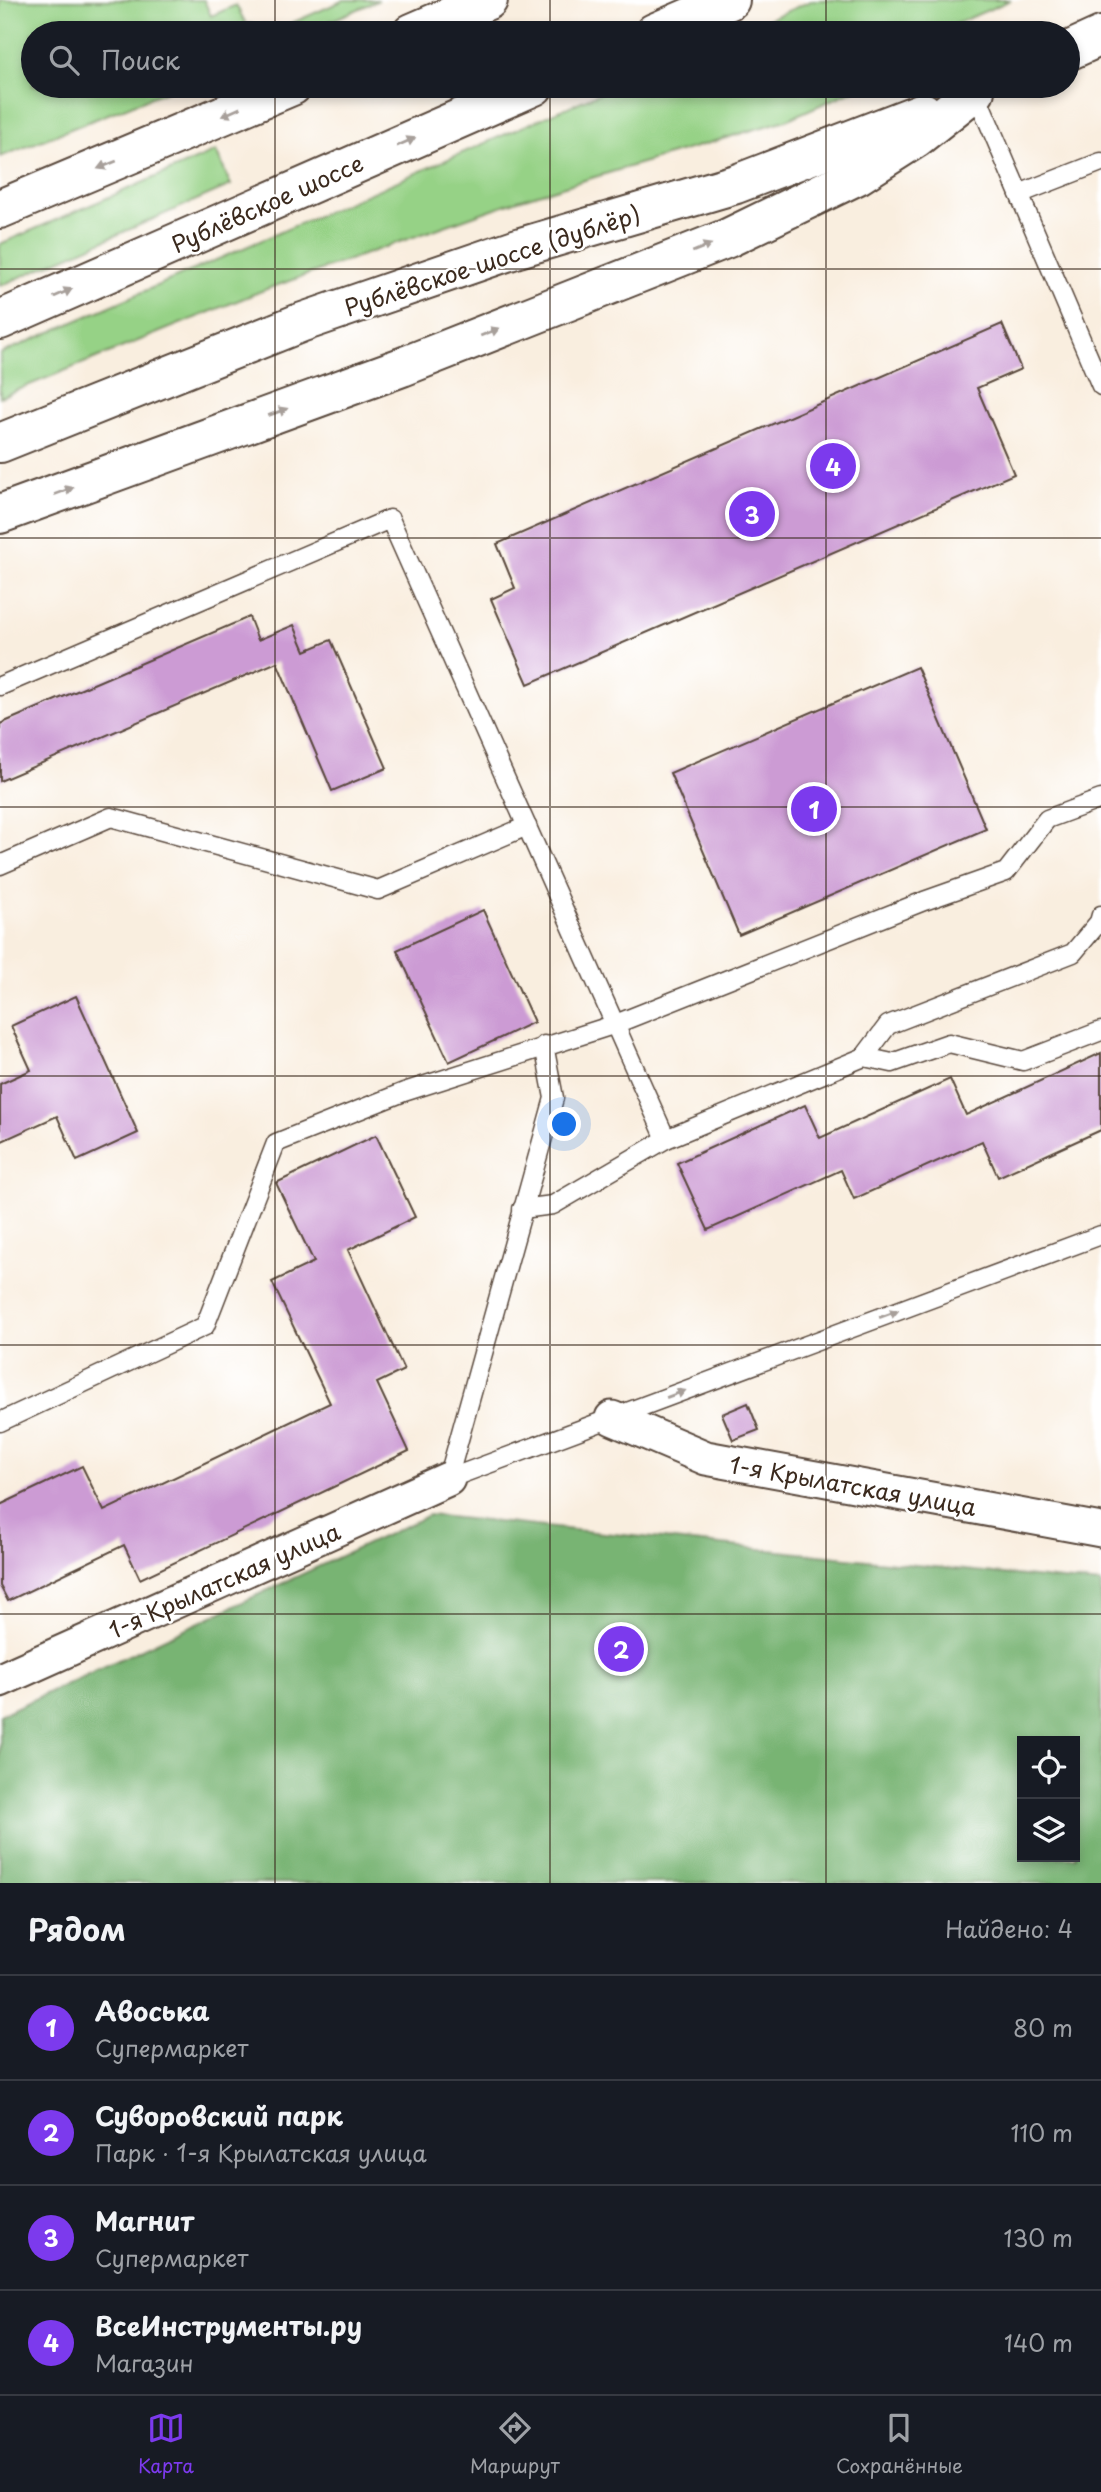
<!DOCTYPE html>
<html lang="ru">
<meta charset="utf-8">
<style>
:root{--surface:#171b24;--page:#242831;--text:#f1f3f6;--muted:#9ea1a6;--line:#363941;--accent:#7c3aed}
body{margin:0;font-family:"Playpen Sans",sans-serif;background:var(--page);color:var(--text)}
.controls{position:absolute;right:21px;bottom:21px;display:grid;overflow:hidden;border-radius:0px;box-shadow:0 4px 10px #0003}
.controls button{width:63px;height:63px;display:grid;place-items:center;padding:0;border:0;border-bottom:2px solid var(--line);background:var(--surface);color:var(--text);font:35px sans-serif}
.you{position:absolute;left:565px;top:1125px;width:24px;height:24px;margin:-18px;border:5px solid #fff;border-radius:50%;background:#1a73e8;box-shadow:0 0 0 10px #1a73e833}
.badge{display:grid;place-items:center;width:46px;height:46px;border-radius:50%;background:var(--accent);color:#fff;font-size:23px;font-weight:700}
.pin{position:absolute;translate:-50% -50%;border:4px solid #fff;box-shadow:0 2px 7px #0006}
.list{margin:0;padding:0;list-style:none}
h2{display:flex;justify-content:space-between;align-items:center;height:91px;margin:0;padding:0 28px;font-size:30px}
h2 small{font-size:23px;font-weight:400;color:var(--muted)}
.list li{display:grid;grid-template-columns:46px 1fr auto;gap:21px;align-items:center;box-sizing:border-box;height:105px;padding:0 28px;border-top:2px solid var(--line)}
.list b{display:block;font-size:26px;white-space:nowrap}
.list p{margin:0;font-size:23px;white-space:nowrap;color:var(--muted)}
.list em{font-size:23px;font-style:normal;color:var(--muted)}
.icon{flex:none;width:38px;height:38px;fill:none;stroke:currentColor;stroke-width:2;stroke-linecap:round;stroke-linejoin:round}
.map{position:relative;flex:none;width:1101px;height:1883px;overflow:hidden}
.search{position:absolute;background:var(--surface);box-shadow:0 4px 10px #0003;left:21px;right:21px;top:21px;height:77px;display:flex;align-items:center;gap:18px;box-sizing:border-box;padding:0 24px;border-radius:38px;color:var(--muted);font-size:26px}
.sheet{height:511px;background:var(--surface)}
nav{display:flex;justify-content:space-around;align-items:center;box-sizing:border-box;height:98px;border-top:2px solid var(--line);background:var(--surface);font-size:19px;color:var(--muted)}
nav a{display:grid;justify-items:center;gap:4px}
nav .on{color:var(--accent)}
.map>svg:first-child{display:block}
.green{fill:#96d286;stroke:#687e52;stroke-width:2}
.forest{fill:#78b473;stroke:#5a6f48;stroke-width:2;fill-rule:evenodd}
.building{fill:#cc9bd4}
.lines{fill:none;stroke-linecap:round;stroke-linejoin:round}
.service-casing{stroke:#58473b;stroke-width:21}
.minor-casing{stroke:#58473b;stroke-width:37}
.secondary-casing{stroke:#58473b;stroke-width:42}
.primary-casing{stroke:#58473b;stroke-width:42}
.service{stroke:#fff;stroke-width:18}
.minor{stroke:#fff;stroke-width:33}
.secondary{stroke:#fff;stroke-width:38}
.primary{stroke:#fff;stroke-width:38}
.oneway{fill:#a79f9a}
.grid{fill:none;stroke:#3b2a1e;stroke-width:2;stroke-opacity:0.55}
.labels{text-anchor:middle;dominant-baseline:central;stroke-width:5;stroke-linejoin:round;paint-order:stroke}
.street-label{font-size:23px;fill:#3b2a1e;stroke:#fff}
</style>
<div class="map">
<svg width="1101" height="1883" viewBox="0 0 1101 1883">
<rect width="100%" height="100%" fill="#fff"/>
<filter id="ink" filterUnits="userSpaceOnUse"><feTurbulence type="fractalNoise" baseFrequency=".0143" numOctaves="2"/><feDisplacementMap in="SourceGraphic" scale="14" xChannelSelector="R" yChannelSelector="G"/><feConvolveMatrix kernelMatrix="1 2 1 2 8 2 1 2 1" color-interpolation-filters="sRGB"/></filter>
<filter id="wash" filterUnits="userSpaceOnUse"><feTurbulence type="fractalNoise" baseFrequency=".00686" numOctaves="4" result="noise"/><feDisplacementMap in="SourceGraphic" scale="28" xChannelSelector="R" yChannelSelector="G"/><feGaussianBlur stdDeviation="1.57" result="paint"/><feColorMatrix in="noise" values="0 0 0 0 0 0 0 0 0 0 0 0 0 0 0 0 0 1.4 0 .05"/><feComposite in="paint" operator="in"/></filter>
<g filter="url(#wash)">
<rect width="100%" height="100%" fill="#f9eedf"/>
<g class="green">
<polygon points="0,0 204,0 211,16 236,5 246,24 283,27 344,0 379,0 303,33 33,33 33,86 179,86 0,157"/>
<polygon points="813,0 1011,0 935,33 736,33"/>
<polygon points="616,86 863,86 786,120 518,200 264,290 0,397 0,354"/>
<polygon points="216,151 231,185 0,286 0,244"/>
</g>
<path class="forest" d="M429,1515L1101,1584V1883H0V1715ZM1022,1741H1075V1857H1022Z"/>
<g id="blocks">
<g class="building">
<polygon points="1002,324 1021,369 977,388 1014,474 528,684 491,599 515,588 497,544"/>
<polygon points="249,617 258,640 294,625 305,651 331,640 387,768 332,791 277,662 0,781 0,724"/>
<polygon points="917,667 986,829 739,935 670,773"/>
<polygon points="483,910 534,1022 449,1062 397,950"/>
<polygon points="76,996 138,1133 77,1161 57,1116 0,1142 0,1084 31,1070 11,1026"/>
<polygon points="1101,1053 1101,1130 998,1177 982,1141 854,1199 841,1170 708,1230 677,1163 805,1105 820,1138 950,1079 966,1115"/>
<polygon points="376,1135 415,1217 348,1250 404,1370 377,1383 409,1451 140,1579 124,1545 8,1601 0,1586 0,1505 82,1466 104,1511 330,1403 272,1282 314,1262 276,1183"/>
<polygon points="748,1403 759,1430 733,1440 722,1414"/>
</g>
</g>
</g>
<g filter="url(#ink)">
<use href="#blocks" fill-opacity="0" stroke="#58473b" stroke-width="2"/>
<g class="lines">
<defs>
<g id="service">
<polyline points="975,91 1101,386"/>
<polyline points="1019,194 1101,162"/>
<polyline points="0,686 390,519 666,1139 864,1057 892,1063 949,1043 1023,1061 1101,1031"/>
<polyline points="0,865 111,817 378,890 527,826"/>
<polyline points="864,1057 888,1025 1073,953 1099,922 1101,915"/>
<polyline points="522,1209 553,1205 666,1139"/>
<polyline points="0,1422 205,1326 276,1143 404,1092 613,1025 924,901 1006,872 1047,819 1101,799"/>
<polyline points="448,1479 1101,1235"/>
<polyline points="448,1479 554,1098 544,1045"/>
</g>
<g id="minor">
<polyline points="612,1418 706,1458 1101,1530"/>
<polyline points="0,1680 448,1479"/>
</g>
<g id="secondary">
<polyline points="1068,51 1101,36"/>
<polyline points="0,443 300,323 518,248 736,184 923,112"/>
<polyline points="0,514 402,367 728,238 858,175 916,138 975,91"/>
</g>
<g id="primary">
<polyline points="412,33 488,0"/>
<polyline points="654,33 730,0"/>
<polyline points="0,209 292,86"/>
<polyline points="0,320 534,86"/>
</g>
</defs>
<use href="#service" class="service-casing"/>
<use href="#minor" class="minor-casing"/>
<use href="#secondary" class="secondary-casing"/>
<use href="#primary" class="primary-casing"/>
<use href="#service" class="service"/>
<use href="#minor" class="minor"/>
<use href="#secondary" class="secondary"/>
<use href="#primary" class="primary"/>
</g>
<defs><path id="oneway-solid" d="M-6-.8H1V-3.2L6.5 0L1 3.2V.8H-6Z" transform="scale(1.75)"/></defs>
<g class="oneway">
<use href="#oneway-solid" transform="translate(231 112) rotate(156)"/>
<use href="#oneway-solid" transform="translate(406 142) rotate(-24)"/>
<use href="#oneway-solid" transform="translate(107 165) rotate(158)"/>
<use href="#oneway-solid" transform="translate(702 248) rotate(-22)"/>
<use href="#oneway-solid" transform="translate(63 293) rotate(-24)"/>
<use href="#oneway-solid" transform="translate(490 332) rotate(-22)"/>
<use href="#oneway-solid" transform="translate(278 412) rotate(-20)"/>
<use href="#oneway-solid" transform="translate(64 491) rotate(-20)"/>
<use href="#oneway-solid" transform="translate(889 1314) rotate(-20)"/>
<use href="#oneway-solid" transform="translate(676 1394) rotate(-20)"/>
</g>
</g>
<path class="grid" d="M275,0V33M550,0V33M826,0V33M275,86V1883M550,86V1883M826,86V1883M0,269H1101M0,538H1101M0,807H1101M0,1076H1101M0,1345H1101M0,1614H1101"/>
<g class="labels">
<g class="street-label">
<text transform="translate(267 203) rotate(-24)">Рублёвское шоссе</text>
<text transform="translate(492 260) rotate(-18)">Рублёвское шоссе (дублёр)</text>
<text transform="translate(853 1485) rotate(10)">1-я Крылатская улица</text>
<text transform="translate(224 1580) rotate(-24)">1-я Крылатская улица</text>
</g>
</g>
</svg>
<div class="controls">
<button><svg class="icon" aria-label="locate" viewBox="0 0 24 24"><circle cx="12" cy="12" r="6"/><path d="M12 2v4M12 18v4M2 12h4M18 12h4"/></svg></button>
<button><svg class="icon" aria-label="layers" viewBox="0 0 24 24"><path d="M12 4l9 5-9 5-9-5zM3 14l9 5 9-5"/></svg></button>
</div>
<div class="you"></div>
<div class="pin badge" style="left:814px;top:809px">1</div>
<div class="pin badge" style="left:621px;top:1649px">2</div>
<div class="pin badge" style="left:752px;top:514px">3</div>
<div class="pin badge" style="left:833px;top:466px">4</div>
<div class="search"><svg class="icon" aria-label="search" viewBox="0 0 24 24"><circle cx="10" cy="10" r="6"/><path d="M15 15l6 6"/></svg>Поиск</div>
</div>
<section class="sheet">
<h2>Рядом<small>Найдено: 4</small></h2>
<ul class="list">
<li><span class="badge">1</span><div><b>Авоська</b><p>Супермаркет</p></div><em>80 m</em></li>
<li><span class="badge">2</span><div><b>Суворовский парк</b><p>Парк · 1-я Крылатская улица</p></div><em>110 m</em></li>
<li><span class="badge">3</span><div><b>Магнит</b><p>Супермаркет</p></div><em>130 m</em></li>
<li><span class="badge">4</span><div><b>ВсеИнструменты.ру</b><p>Магазин</p></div><em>140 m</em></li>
</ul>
</section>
<nav>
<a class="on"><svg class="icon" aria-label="map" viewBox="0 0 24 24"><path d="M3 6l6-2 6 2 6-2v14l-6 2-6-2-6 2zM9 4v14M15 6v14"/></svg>Карта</a>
<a><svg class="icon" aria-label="directions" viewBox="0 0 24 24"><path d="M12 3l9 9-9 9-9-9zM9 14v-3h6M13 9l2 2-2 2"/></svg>Маршрут</a>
<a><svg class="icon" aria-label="saved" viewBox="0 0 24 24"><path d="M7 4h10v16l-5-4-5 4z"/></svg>Сохранённые</a>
</nav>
